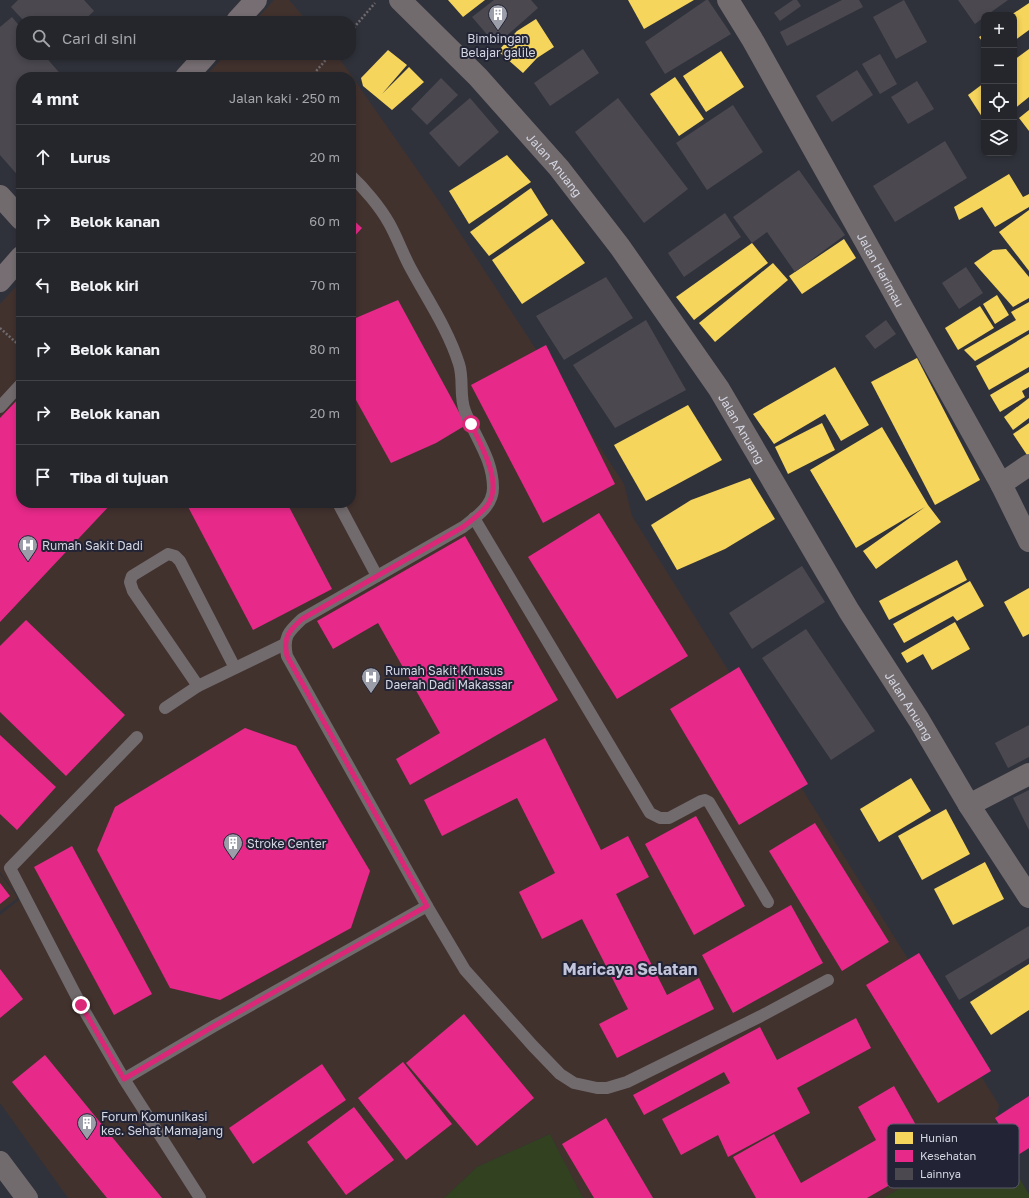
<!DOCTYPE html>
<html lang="id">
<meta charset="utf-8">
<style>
:root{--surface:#24262c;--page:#303238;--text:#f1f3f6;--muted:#a3a5a9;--line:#414348}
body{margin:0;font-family:"Golos Text",sans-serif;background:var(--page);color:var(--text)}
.controls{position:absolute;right:12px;top:12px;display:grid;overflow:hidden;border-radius:8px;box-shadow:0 2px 6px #0003}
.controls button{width:36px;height:36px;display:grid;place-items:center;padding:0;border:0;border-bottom:1px solid var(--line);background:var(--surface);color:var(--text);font:20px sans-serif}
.stop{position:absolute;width:12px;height:12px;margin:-9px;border:3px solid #db2777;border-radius:50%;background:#fff}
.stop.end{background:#db2777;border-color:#fff;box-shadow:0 1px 4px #0008}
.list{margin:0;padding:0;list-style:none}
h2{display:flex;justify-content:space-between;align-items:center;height:52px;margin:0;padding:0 16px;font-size:17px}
h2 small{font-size:13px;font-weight:400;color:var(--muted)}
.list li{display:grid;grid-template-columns:26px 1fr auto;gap:12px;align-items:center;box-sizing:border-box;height:64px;padding:0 16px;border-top:1px solid var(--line)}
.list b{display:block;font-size:15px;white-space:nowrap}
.list em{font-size:13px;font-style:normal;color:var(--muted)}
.icon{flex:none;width:22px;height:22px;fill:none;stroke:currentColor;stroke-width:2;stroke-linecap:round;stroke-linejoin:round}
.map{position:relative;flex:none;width:1029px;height:1198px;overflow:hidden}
.search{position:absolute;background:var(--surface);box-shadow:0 2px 6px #0003;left:16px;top:16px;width:340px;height:44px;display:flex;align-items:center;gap:10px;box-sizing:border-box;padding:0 14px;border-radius:16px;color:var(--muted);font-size:15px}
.panel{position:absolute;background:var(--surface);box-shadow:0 2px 6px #0003;left:16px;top:72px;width:340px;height:436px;border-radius:16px}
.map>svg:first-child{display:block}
.medical{fill:#42322e}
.green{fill:#324120}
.homes{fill:#f6d55c}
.health{fill:#e7298a}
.building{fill:#4b4850}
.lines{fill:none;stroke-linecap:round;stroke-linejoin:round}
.path{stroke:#6e6a6e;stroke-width:2.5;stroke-dasharray:2 2;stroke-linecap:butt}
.service{stroke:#726b6e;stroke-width:12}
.minor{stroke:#726b6e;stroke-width:22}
.secondary{stroke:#766e72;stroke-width:22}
.route{stroke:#db2777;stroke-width:5}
.labels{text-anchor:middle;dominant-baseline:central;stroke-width:4;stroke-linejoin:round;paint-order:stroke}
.poi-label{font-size:12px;fill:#d4d6e2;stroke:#222435;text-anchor:start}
.street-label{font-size:12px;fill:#d4d6e2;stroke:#222435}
.district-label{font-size:16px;font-weight:bold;fill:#c1c4db;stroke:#222435}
.key{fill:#222435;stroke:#575969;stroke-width:1}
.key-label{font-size:11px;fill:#d4d6e2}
</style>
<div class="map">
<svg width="1029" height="1198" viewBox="0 0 1029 1198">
<rect width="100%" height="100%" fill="#30323b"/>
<g class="medical">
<polygon points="274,0 289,0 307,21 255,21"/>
<polygon points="225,55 336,55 344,65 439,201 624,484 632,516 999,1105 993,1135 883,1198 583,1198 550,1134 477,1167 444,1198 68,1198 0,1103 0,915 20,899 0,872 0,304 21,281 21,503 351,503 351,77 205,77"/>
<polygon points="0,874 18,898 0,911"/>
</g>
<g class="green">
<polygon points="550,1134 583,1198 444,1198 477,1167"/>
<polygon points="993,1135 1029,1194 1029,1198 883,1198"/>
</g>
<g class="homes">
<polygon points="448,0 485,0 463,17"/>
<polygon points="628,0 694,0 644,29"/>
<polygon points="1029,3 1029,30 1014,41 1014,15 1011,15"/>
<polygon points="536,19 554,47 537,58 523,73 498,51 517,31"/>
<polygon points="984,34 984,44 979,37"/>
<polygon points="1029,49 1029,97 1014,109 1014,60"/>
<polygon points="388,50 407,65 382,94 409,67 424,82 392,110 363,86 361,78"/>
<polygon points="721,51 744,87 706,112 683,76"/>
<polygon points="675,77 704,119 679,136 650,94"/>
<polygon points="984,83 984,120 968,95"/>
<polygon points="1029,110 1029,131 1019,118"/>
<polygon points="507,155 531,182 469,224 449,191"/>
<polygon points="1009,174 1023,197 1029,194 1029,207 995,227 982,207 959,220 954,207"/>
<polygon points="531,188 548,215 489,256 470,232"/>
<polygon points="1029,210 1029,271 999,232"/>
<polygon points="552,219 585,263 522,304 492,260"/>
<polygon points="844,239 856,258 802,294 789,276"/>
<polygon points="752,243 768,263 694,320 676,297"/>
<polygon points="1006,249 1029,277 1029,298 1013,307 974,263 993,250"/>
<polygon points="773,263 788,280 715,342 699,323"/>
<polygon points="997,295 1009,315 995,324 983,304"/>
<polygon points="1029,302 1029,330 975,361 964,350 1016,320 1011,312"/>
<polygon points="980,306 994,328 958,350 945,328"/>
<polygon points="1029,334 1029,367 989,390 976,366"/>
<polygon points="917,358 980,480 935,505 871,382"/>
<polygon points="835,367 869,425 841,441 825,414 774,444 753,414"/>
<polygon points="1029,372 1029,387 1022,391 1025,397 1000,412 990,395"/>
<polygon points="1029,398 1029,418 1013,430 1004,417"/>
<polygon points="688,405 722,460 646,501 614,445"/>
<polygon points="822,423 835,450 788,474 775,447"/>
<polygon points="1029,423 1029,458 1013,434"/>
<polygon points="882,427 928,505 941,522 876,569 863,551 925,507 856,548 810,470"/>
<polygon points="750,478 775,519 725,549 677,570 651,525 691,500"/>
<polygon points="957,560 967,580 889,620 879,601"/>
<polygon points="970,581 984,606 957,621 953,616 904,643 893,624"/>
<polygon points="1029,588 1029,634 1023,637 1004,602"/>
<polygon points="955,622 970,649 932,670 923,654 907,663 901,653"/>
<polygon points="911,778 931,811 879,842 860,809"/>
<polygon points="946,809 970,854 922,880 898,836"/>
<polygon points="985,862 1004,899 953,925 934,889"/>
<polygon points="1029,964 1029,1010 991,1035 970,1002"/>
</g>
<g class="health">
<polygon points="351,218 362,228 351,240"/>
<polygon points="398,300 466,425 436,443 391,463 351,391 351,320"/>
<polygon points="546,345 615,484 543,523 471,385"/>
<polygon points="21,396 21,503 112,503 0,622 0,418"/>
<polygon points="186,503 287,503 332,589 253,630"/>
<polygon points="599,513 688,656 617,699 528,557"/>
<polygon points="465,536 558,700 410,785 396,759 440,733 378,623 333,649 317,621"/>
<polygon points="26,620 125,715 66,776 0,712 0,646"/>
<polygon points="739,667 808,784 739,825 670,709"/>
<polygon points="245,728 296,746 370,871 351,928 220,1000 170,988 97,850 115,807"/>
<polygon points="0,735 56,787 17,830 0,814"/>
<polygon points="545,738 601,850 628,836 649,877 616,894 667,995 699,978 714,1009 617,1058 599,1024 628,1009 582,919 542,939 519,892 555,873 517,798 442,836 424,800"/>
<polygon points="696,816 745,906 694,935 645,844"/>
<polygon points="815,823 889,942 842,971 769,851"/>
<polygon points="72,846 152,994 114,1015 34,867"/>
<polygon points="0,883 10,896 0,904"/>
<polygon points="791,905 823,963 733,1013 702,955"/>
<polygon points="919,953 991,1071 938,1103 866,985"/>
<polygon points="0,969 23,999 0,1018"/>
<polygon points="464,1014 534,1098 477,1146 406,1063"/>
<polygon points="856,1018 871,1048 797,1088 810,1113 728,1157 718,1135 681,1155 662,1119 730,1083 724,1072 644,1115 633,1095 760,1027 777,1060"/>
<polygon points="45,1055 162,1198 107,1198 12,1082"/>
<polygon points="403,1062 452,1124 406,1160 358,1098"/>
<polygon points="322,1064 346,1100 253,1164 229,1128"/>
<polygon points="894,1086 935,1159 867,1198 756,1198 733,1157 774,1134 801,1183 876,1140 858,1107"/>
<polygon points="1029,1096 1029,1148 1018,1155 995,1118"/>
<polygon points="354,1107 394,1160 346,1195 307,1142"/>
<polygon points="606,1118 653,1198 594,1198 562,1144"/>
</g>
<g class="building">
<polygon points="18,0 84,0 94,11 83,21 24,21 11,7"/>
<polygon points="494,0 531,0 538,8 496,45 472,17"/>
<polygon points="706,0 708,0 731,34 665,74 645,42"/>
<polygon points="793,0 797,0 801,6 780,21 774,13"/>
<polygon points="842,0 859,0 863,7 787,46 780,32"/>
<polygon points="904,0 927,42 896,59 873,17"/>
<polygon points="958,0 1008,0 987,15 984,15 984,17 975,24"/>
<polygon points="12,17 21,28 21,55 44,55 63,77 21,77 21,179 0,155 0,27"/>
<polygon points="583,49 599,73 550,106 534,83"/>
<polygon points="880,54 897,84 880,94 862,64"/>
<polygon points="857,70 873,95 832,122 816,96"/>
<polygon points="441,78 458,95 427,125 411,109"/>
<polygon points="917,81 934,109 908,124 891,97"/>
<polygon points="470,98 499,132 459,167 429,133"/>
<polygon points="618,98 688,189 644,223 575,132"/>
<polygon points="733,105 763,152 707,190 676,143"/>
<polygon points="945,141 967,178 895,222 873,186"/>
<polygon points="799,170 845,235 795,272 767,232 752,243 733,217"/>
<polygon points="725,213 741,237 684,277 668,253"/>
<polygon points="966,267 983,293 959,309 942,283"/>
<polygon points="606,277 633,318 564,360 536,316"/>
<polygon points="646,320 686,390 615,428 573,365"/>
<polygon points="886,320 896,334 875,349 865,336"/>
<polygon points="802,566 825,602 752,649 729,613"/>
<polygon points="806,629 875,731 831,760 762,658"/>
<polygon points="1029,725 1029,757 1008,768 995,743"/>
<polygon points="1029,790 1029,830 1013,798"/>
<polygon points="1029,926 1029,958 959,1000 945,976"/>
</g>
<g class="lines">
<g class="path">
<polyline points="351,31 375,3"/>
<polyline points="311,77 330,55"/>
<polyline points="0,328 21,347"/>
</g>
<g class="service">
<path d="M351,176C364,188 380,207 389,223C397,237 402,252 410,267C427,299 448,329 459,364C464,379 459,396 465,411C475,437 493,459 493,488C493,506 476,517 463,527L302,619C288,632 283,637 287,656L427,906L465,970L533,1046L560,1074L574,1083L597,1088H607L627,1082L761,1016L828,980"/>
<polyline points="0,407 21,384"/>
<polyline points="338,503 377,576"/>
<polyline points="474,518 650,813 660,818 669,818 701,801 705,800 709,802 768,902"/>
<polyline points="198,686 133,591 130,582 132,576 168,554 175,556 180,561 235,668"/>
<polyline points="165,708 198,686 285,644"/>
<polyline points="137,737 10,868 81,1005 124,1079 200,1198"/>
<polyline points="124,1079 214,1026 427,906"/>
</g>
<g class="minor">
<path id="s1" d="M400,0L478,77L559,168L620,247L719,389L849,611L919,720L969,805L1029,897"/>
<path id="s2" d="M728,0L752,39L1001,484L1029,541"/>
<polyline points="0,196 21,219"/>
<polyline points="1001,484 1029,465"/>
<polyline points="969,805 1029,774"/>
<polyline points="0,1162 27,1198"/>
</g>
<g class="secondary">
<polyline points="237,21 256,0"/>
<polyline points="186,77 206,55"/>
<polyline points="0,281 21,257"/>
</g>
</g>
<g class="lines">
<path class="route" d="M81,1005L124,1079L214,1026L427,906L287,656C283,637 288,632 302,619L463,527C471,521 480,514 487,506C504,484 481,445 471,424"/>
</g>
<defs>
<symbol id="building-pin" viewBox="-11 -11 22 30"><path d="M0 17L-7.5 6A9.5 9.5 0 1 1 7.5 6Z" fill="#9b9da8" stroke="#222435"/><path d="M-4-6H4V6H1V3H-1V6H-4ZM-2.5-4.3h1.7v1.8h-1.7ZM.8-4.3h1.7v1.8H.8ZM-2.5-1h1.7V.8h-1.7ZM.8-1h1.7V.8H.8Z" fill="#fff"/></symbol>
<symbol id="hospital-pin" viewBox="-11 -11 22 30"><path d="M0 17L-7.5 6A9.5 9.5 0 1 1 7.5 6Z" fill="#9b9da8" stroke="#222435"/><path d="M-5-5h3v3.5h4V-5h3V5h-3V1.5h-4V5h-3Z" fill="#fff"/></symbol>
</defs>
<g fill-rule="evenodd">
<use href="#building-pin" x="487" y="3" width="22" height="30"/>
<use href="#hospital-pin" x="17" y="534" width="22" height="30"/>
<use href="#hospital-pin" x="360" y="666" width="22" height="30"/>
<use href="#building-pin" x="222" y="832" width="22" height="30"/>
<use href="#building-pin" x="76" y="1112" width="22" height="30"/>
</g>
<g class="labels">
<g class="poi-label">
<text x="498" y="38" text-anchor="middle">Bimbingan<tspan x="498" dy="14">Belajar galile</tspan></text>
<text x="42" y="545">Rumah Sakit Dadi</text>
<text x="385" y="670">Rumah Sakit Khusus<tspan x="385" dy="14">Daerah Dadi Makassar</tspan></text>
<text x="247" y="843">Stroke Center</text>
<text x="101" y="1116">Forum Komunikasi<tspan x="101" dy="14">kec. Sehat Mamajang</tspan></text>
</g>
<g class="street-label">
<text stroke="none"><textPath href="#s1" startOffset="226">Jalan Anuang</textPath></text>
<text stroke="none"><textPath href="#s2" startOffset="310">Jalan Harimau</textPath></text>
<text stroke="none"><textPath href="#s1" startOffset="550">Jalan Anuang</textPath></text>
<text stroke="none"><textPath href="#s1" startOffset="874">Jalan Anuang</textPath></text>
</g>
<g class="district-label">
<text x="630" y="969">Maricaya Selatan</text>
</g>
</g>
<rect x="887" y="1124" width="132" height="64" rx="6" class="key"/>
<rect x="895" y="1132" width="18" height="12" fill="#f6d55c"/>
<rect x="895" y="1150" width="18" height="12" fill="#e7298a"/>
<rect x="895" y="1168" width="18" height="12" fill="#4b4850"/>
<g class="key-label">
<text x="920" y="1142">Hunian</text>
<text x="920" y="1160">Kesehatan</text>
<text x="920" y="1178">Lainnya</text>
</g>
</svg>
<div class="controls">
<button>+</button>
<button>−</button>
<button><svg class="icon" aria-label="locate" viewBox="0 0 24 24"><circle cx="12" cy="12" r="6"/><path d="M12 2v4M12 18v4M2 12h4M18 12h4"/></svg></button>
<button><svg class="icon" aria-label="layers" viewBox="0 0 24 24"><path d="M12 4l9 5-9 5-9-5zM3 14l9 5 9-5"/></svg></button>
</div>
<div class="stop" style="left:471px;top:424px"></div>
<div class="stop end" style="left:81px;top:1005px"></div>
<div class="search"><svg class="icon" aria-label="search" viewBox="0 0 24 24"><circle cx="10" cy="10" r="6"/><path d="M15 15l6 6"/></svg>Cari di sini</div>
<section class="panel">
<h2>4 mnt<small>Jalan kaki · 250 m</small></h2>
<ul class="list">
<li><svg class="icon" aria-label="ahead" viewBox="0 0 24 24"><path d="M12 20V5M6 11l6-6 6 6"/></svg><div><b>Lurus</b></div><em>20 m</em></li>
<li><svg class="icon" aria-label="right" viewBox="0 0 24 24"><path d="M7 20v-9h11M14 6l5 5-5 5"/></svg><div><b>Belok kanan</b></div><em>60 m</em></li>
<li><svg class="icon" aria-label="left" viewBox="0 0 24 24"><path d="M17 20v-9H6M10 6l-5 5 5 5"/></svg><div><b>Belok kiri</b></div><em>70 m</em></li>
<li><svg class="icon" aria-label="right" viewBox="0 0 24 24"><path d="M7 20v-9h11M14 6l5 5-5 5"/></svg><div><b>Belok kanan</b></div><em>80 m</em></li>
<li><svg class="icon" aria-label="right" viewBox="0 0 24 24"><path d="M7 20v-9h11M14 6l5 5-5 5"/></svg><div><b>Belok kanan</b></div><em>20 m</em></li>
<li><svg class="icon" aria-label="arrive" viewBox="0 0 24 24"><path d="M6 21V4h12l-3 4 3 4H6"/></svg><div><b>Tiba di tujuan</b></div></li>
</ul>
</section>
</div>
